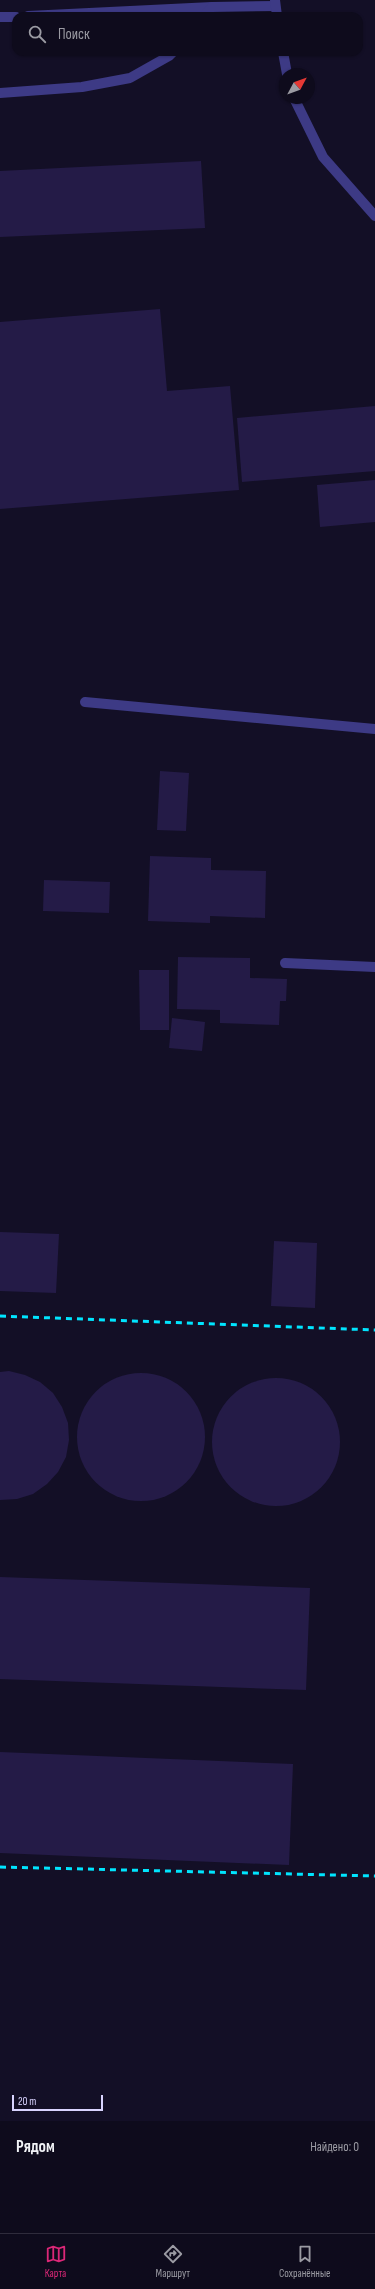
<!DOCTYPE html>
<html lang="ru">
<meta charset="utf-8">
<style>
:root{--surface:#0e0b1c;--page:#1c1929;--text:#f1f3f6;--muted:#9b9ba3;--line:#2e2b3b;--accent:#db2777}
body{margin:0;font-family:"Sofia Sans Condensed",sans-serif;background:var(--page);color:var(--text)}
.compass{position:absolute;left:279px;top:68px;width:36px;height:36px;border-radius:50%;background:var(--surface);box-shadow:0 1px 3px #0004;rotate:49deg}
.scale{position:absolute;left:12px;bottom:10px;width:91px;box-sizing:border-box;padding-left:4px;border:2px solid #d9d4ff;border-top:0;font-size:11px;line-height:14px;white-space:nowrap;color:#d9d4ff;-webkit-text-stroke:3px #130f26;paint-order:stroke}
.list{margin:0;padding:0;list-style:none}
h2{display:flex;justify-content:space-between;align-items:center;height:52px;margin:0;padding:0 16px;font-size:17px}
h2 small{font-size:13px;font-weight:400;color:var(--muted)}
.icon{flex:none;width:22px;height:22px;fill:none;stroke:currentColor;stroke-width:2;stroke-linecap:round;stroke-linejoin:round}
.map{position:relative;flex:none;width:375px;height:2121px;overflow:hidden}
.search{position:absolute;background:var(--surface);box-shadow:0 1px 3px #0004;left:12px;right:12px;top:12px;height:44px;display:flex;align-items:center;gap:10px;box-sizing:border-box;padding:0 14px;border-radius:12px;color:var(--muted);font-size:15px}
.sheet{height:112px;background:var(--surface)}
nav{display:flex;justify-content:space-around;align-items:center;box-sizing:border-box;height:56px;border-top:1px solid var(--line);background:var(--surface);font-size:11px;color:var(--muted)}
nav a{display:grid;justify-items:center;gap:2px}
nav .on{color:var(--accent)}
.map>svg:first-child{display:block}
.building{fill:#241b47}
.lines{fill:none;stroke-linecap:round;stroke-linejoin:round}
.service{stroke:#3d3a85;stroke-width:10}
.minor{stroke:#3d3a85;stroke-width:10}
.rail{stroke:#00e5ff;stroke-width:3;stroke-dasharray:6 5;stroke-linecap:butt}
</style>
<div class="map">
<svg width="375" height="2121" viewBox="0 0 375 2121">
<rect width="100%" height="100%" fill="#130f26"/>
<g class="building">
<polygon points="201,161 205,228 0,237 0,171"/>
<polygon points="160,309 167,391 230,386 239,490 0,509 0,322"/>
<polygon points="375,406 375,471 242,482 237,418"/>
<polygon points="375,480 375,522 320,527 317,485"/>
<polygon points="160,771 189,773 186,831 157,830"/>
<polygon points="150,856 211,858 211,870 266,871 265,918 210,916 210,923 148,921"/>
<polygon points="44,880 110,882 109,913 43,911"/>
<polygon points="178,957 250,958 250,978 287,979 286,1001 280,1001 279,1025 220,1023 220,1010 177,1009"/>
<polygon points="139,970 169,970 169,1030 140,1030"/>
<polygon points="172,1018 205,1022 202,1051 169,1048"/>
<polygon points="0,1232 59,1234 56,1293 0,1291"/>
<polygon points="274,1241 317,1243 315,1308 271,1306"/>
<polygon points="9,1371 25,1375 40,1382 53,1393 62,1407 68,1423 69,1440 66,1457 58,1472 47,1484 33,1494 17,1499 0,1500 0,1372"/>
<circle cx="141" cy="1437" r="64"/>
<circle cx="276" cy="1442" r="64"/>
<polygon points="0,1577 310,1588 306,1690 0,1679"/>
<polygon points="0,1752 293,1764 289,1865 0,1853"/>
</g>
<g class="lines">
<g class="service">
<polyline points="28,16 212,7"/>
<polyline points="204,16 212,7 275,6"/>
<polyline points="0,17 16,17"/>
<polyline points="0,93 82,87 130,78 169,56 173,52"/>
<polyline points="85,702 375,729"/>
<polyline points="285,963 375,967"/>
</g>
<g class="minor">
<polyline points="275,0 277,16"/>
<polyline points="283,52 287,74"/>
<polyline points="294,98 323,157 375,216"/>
</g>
<g class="rail">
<polyline points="0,1316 375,1330"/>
<polyline points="0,1867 375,1876"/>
</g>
</g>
</svg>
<svg class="compass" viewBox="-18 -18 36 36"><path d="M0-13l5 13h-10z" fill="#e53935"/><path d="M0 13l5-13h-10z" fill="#9b9ba3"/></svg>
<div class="scale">20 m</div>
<div class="search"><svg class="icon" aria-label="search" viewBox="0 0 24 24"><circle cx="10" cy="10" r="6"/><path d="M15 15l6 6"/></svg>Поиск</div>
</div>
<section class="sheet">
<h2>Рядом<small>Найдено: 0</small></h2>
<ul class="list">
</ul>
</section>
<nav>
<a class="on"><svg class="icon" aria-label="map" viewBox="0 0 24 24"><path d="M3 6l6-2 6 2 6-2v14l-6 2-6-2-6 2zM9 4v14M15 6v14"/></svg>Карта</a>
<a><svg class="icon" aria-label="directions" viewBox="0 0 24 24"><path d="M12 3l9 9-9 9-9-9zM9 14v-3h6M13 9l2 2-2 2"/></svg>Маршрут</a>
<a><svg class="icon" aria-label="saved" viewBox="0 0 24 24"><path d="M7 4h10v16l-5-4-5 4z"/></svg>Сохранённые</a>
</nav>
